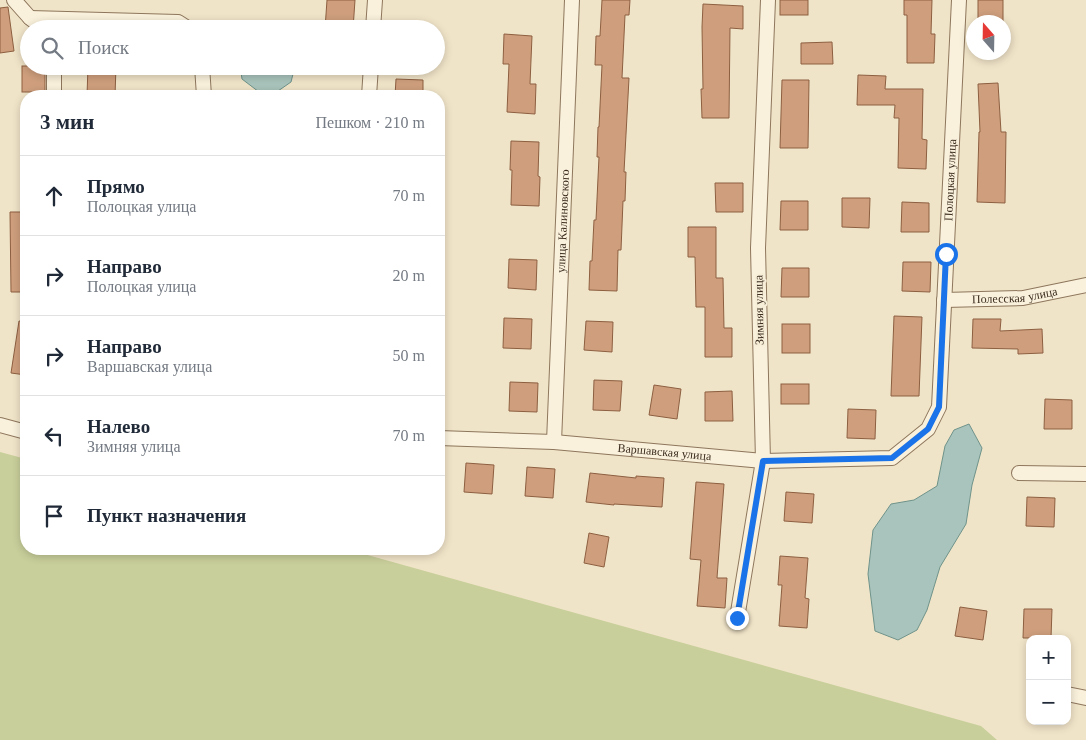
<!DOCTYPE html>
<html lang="ru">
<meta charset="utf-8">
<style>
:root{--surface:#fff;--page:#f6f6f7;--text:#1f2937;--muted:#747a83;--line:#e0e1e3}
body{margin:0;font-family:Georgia,serif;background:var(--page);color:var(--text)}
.controls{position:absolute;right:15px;bottom:15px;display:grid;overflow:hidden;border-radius:10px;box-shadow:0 2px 8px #0003}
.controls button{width:45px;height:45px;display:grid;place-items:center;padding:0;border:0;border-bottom:1px solid var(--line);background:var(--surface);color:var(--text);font:25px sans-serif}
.compass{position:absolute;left:966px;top:15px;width:45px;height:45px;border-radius:50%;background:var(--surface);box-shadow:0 2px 8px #0003;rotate:340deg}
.stop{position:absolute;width:15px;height:15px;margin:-11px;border:4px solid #1a73e8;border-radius:50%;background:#fff}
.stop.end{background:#1a73e8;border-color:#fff;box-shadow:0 1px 5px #0008}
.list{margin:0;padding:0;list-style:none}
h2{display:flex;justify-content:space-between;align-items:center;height:65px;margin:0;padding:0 20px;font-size:21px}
h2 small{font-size:16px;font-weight:400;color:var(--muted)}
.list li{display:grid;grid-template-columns:32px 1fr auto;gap:15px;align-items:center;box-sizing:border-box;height:80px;padding:0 20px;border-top:1px solid var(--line)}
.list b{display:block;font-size:19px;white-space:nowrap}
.list p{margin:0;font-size:16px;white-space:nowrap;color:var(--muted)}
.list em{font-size:16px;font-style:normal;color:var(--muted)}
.icon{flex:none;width:28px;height:28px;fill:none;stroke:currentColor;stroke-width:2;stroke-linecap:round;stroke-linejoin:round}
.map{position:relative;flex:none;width:1086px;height:740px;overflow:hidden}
.search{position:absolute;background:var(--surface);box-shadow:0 2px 8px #0003;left:20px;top:20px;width:425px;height:55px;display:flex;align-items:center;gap:12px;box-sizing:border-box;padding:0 18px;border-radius:28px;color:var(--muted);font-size:19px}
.panel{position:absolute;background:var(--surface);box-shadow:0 2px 8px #0003;left:20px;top:90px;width:425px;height:465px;border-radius:20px}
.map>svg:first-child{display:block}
.green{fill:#c9cf9b}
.water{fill:#a9c4bc;stroke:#6f938a}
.building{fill:#cf9f7d;stroke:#8d5f41}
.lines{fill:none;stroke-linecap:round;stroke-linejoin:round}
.street-casing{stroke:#8d765c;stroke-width:16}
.street{stroke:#faf1dc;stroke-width:14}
.route{stroke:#1a73e8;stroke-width:6}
.labels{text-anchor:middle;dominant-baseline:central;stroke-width:4;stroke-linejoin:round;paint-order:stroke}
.street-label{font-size:12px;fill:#3d2e20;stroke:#f7eed8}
</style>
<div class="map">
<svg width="1086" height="740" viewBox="0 0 1086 740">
<rect width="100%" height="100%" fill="#f0e4c8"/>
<polygon class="green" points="0,452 26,459 26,549 346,549 981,726 997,740 0,740"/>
<g class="water">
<polygon points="240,66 295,66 291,82 278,91 259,92 242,79"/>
<polygon points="969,424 982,448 972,485 966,524 940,567 927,610 917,630 898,640 875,631 868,574 873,530 891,504 914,500 937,486 945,446 954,430"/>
</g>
<g class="building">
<polygon points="327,0 355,0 353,29 325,29"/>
<polygon points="602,0 630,0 629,15 625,15 622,78 629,78 624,172 626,172 625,201 623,201 621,250 618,250 617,291 589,290 590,261 592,261 594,220 596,220 599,157 597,157 598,127 599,127 602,65 595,65 596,36 600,36"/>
<rect x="780" y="0" width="28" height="15"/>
<polygon points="904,0 932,0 931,34 935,34 934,63 907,63 907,15 904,15"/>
<rect x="978" y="0" width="25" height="22"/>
<polygon points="703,4 743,6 743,29 730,28 729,118 702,118 701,89 703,89 702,27"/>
<polygon points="8,7 14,51 0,53 0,8"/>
<polygon points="504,34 532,36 530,84 536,84 535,114 507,112 509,64 503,64"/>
<polygon points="832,42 833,64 801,64 801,43"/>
<rect x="22" y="66" width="23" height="26"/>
<polygon points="88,66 116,66 115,96 87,96"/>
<polygon points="858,75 886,76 885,89 923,89 922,139 927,140 926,169 898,168 899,118 894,118 895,105 857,105"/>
<polygon points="396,79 423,80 423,96 395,96"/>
<polygon points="782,80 809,80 808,148 780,148"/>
<polygon points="998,83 1001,132 1006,132 1005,203 977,202 979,132 980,132 978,84"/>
<polygon points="511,141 539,142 538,176 540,177 539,206 511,205 512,170 510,170"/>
<polygon points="715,183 743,183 743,212 716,212"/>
<polygon points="842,198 870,198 869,228 842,227"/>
<polygon points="781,201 808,201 808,230 780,230"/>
<polygon points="902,202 929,203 929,232 901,232"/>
<polygon points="10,212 26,212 26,292 11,292"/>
<polygon points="688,227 716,227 716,278 723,278 724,328 732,328 732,357 705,357 705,307 696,307 695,257 688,257"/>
<polygon points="509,259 537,260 536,290 508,288"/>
<polygon points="903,262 931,262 930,292 902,291"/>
<polygon points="782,268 809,268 809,297 781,297"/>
<polygon points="894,316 922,317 919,396 891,396"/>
<polygon points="504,318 532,319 531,349 503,348"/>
<polygon points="973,319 1001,319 1000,331 1042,329 1043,353 1018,354 1018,349 972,348"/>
<polygon points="19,321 26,322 26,375 11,373"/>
<polygon points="586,321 613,322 612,352 584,350"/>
<rect x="782" y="324" width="28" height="29"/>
<polygon points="594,380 622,381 620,411 593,410"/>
<polygon points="510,382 538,383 537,412 509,411"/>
<rect x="781" y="384" width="28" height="20"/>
<polygon points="654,385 681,389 677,419 649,415"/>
<polygon points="732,391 733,421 705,421 705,392"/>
<polygon points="1045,399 1072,400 1072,429 1044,429"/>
<polygon points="848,409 876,410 875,439 847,438"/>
<polygon points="466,463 494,465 492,494 464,492"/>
<polygon points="527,467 555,469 553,498 525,496"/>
<polygon points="590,473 636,478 636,476 664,478 662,507 614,504 614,505 586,502"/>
<polygon points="696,482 724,484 717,578 727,578 725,608 697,606 701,560 690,559"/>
<polygon points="786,492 814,494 812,523 784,521"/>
<polygon points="1027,497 1055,498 1054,527 1026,526"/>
<polygon points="589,533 609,537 604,567 584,563"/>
<polygon points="780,556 808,558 805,598 809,599 807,628 779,626 782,585 778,585"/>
<polygon points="960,607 987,611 983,640 955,636"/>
<polygon points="1024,609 1052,609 1051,638 1023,638"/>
</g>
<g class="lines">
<defs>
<g id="street">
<polyline points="14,0 30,18 44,29"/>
<polyline points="30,18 178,22 189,29"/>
<polyline points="373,29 375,0"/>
<polyline points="202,66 204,96"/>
<polyline points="54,96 54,66"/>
<polyline points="369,96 371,66"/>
<path id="s1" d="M944,300L1023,298L1086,285"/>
<polyline points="0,425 26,432"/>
<path id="s2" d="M439,438L554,442L763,461L892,458L928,429L939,407L959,0"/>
<path id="s3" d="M554,442L572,0"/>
<polyline points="1019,473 1086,474"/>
<polyline points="737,618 763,461 758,248 768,0"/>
<polyline points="1067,694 1086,698"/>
</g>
</defs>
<use href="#street" class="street-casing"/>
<use href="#street" class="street"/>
</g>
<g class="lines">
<polyline class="route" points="737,618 763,461 892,458 928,429 939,407 946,254"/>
</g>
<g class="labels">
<g class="street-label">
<text stroke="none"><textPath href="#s2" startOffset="752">Полоцкая улица</textPath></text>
<text stroke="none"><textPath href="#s3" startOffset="221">улица Калиновского</textPath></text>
<text stroke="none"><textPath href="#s1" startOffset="71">Полесская улица</textPath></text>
<text transform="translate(759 310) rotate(-91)">Зимняя улица</text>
<text stroke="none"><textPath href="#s2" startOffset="226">Варшавская улица</textPath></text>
</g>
</g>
</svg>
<div class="controls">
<button>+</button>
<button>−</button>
</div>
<svg class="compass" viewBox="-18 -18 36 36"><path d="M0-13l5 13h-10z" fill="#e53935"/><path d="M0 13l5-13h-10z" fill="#747a83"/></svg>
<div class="stop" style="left:946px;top:254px"></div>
<div class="stop end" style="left:737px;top:618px"></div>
<div class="search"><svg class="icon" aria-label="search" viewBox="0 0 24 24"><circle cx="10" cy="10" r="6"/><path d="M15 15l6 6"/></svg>Поиск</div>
<section class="panel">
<h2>3 мин<small>Пешком · 210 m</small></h2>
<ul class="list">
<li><svg class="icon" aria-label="ahead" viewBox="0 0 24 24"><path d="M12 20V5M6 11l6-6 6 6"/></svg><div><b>Прямо</b><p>Полоцкая улица</p></div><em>70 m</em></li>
<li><svg class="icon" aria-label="right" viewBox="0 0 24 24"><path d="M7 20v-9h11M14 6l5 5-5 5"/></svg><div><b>Направо</b><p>Полоцкая улица</p></div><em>20 m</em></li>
<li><svg class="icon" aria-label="right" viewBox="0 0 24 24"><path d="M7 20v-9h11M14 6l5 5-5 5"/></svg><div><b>Направо</b><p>Варшавская улица</p></div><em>50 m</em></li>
<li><svg class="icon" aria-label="left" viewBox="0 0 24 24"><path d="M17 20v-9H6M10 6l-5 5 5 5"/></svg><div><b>Налево</b><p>Зимняя улица</p></div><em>70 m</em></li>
<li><svg class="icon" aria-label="arrive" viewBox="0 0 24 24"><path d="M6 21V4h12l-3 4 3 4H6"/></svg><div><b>Пункт назначения</b></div></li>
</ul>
</section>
</div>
